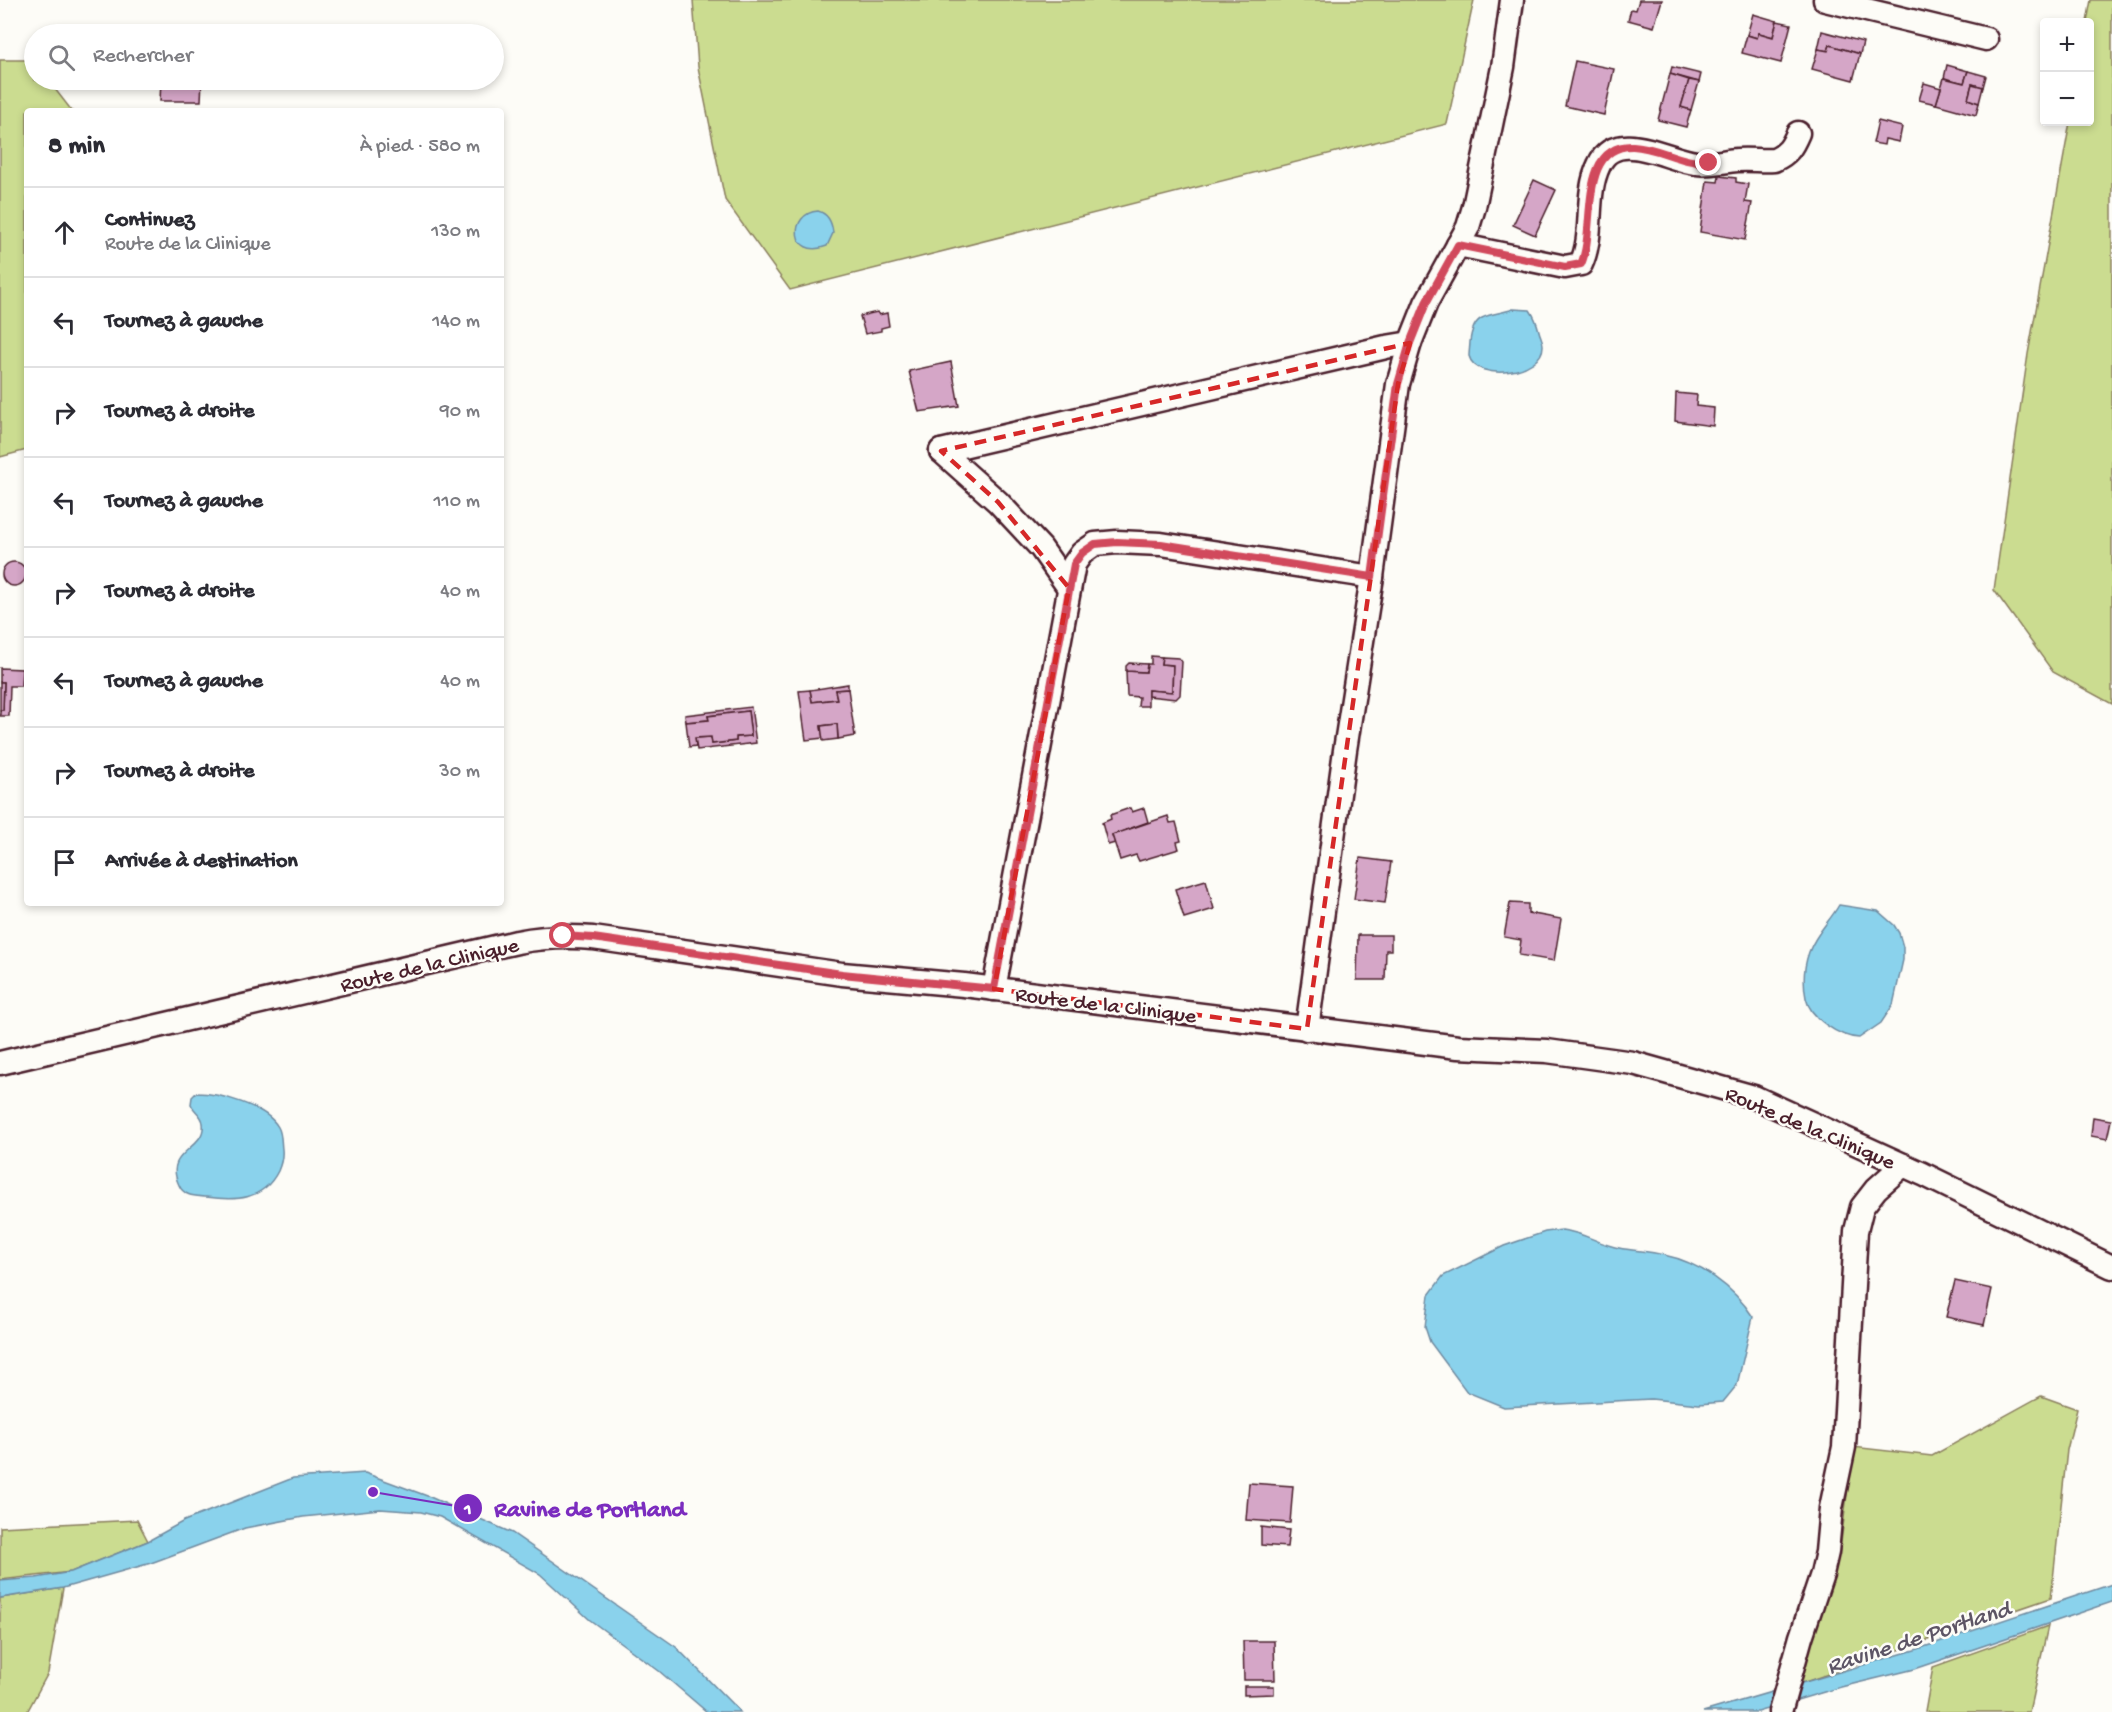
<!DOCTYPE html>
<html lang="fr">
<head>
<meta charset="utf-8">
<style>
	:root { --surface:#fff; --page:#f2f2f3; --text:#2b2b33; --muted:#7c7c81; --line:#e1e1e2 }
	body { margin:0; font-family:"Gochi Hand",sans-serif; background:var(--page); color:var(--text) }
	.controls { position:absolute; right:18px; top:18px; display:grid; overflow:hidden; border-radius:6px; box-shadow:0 3px 9px #0003 }
	.controls button { width:54px; height:54px; display:grid; place-items:center; padding:0; border:0; border-bottom:2px solid var(--line); background:var(--surface); color:var(--text); font:30px sans-serif }
	.stop { position:absolute; width:18px; height:18px; margin:-14px; border:4px solid #d1495b; border-radius:50%; background:#fff }
	.stop.end { background:#d1495b; border-color:#fff; box-shadow:0 2px 6px #0008 }
	.list { margin:0; padding:0; list-style:none }
	h2 { display:flex; justify-content:space-between; align-items:center; height:78px; margin:0; padding:0 24px; font-size:26px }
	h2 small { font-size:20px; font-weight:400; color:var(--muted) }
	.list li { display:grid; grid-template-columns:39px 1fr auto; gap:18px; align-items:center; box-sizing:border-box; height:90px; padding:0 24px; border-top:2px solid var(--line) }
	.list b { display:block; font-size:22px; white-space:nowrap }
	.list p { margin:0; font-size:20px; white-space:nowrap; color:var(--muted) }
	.list em { font-size:20px; font-style:normal; color:var(--muted) }
	.icon { flex:none; width:33px; height:33px; fill:none; stroke:currentColor; stroke-width:2; stroke-linecap:round; stroke-linejoin:round }
	.map { position:relative; flex:none; width:2112px; height:1712px; overflow:hidden }
	.search { position:absolute; background:var(--surface); box-shadow:0 3px 9px #0003; left:24px; top:24px; width:480px; height:66px; display:flex; align-items:center; gap:15px; box-sizing:border-box; padding:0 21px; border-radius:33px; color:var(--muted); font-size:22px }
	.panel { position:absolute; background:var(--surface); box-shadow:0 3px 9px #0003; left:24px; top:108px; width:480px; height:798px; border-radius:6px }
	.map>svg:first-child { display:block }
	.green { fill:#cbdc90; stroke:#8a7e5e; stroke-width:1.5 }
	.water { fill:#8ad2ec; stroke:#708a9f; stroke-width:1.5 }
	.building { fill:#d5a6c7; stroke:#4a1f2b; stroke-width:1.5 }
	.lines { fill:none; stroke-linecap:round; stroke-linejoin:round }
	.minor-casing { stroke:#4a1f2b; stroke-width:27 }
	.minor { stroke:#fdfcf7; stroke-width:22 }
	.route { stroke:#d1495b; stroke-width:8 }
	.marked { fill:none; stroke:#d62828; stroke-width:4.5; stroke-dasharray:12 8; stroke-linejoin:round }
	.labels { text-anchor:middle; stroke-width:5; stroke-linejoin:round; paint-order:stroke }
	.street-label { font-size:22px; fill:#4a1f2b; stroke:#fdfcf7 }
	.water-label { font-size:24px; font-style:italic; fill:#5d5565; stroke:#fdfcf7 }
	.leader { fill:none; stroke:#7b2cbf; stroke-width:2 }
	.callout-dot { fill:#7b2cbf; stroke:#fdfcf7; stroke-width:2 }
	.mark-label { font-size:18px; text-anchor:middle; font-weight:bold; fill:#fff }
	.callout-label { font-size:24px; text-anchor:middle; font-weight:bold; fill:#7b2cbf; stroke:#fdfcf7; stroke-width:5; stroke-linejoin:round; paint-order:stroke }
</style>
</head>
<body>
<div class="map">
<svg width="2112" height="1712" viewBox="0 0 2112 1712">
	<rect width="100%" height="100%" fill="#fdfcf7"/>
	<filter id="ink" filterUnits="userSpaceOnUse"><feTurbulence type="fractalNoise" baseFrequency=".0167" numOctaves="2"/><feDisplacementMap in="SourceGraphic" scale="12" xChannelSelector="R" yChannelSelector="G"/><feConvolveMatrix kernelMatrix="1 2 1 2 8 2 1 2 1" color-interpolation-filters="sRGB"/></filter>
	<g filter="url(#ink)">
		<g class="green">
			<path d="M693,0H1474L1447,124L790,290L725,200L698,67Z"/>
			<path d="M2091,0H2112V704L2053,672L1994,590L2028,354L2070,122H2090V22H2087Z"/>
			<path d="M0,60H33L34,80H48L72,111H27V450L0,457Z"/>
			<path d="M2041,1396L2077,1409L2067,1450L2051,1598L1799,1684L1840,1550L1853,1447L1932,1456Z"/>
			<path d="M137,1520L148,1541L71,1572L0,1580V1527Z"/>
			<path d="M63,1588L48,1673L27,1712H0V1598Z"/>
			<path d="M2048,1626L2029,1712H1925L1933,1667Z"/>
		</g>
		<g class="water">
			<path d="M818,211C829,214 832,223 833,233L827,246C790,260 788,213 818,211Z"/>
			<path d="M1513,309L1530,310C1535,317 1537,323 1539,331C1540,336 1543,340 1543,345C1544,374 1476,383 1469,356C1469,352 1470,345 1470,342C1471,333 1474,322 1482,318C1492,313 1503,313 1513,309Z"/>
			<path d="M1839,905L1878,911L1894,925L1899,933L1903,947V960L1893,1005L1881,1023L1859,1038C1839,1037 1810,1018 1806,998C1803,983 1804,966 1809,952C1816,933 1830,921 1839,905Z"/>
			<path d="M196,1093C219,1093 266,1106 278,1127C282,1134 281,1142 282,1149C283,1158 281,1164 278,1171C263,1201 235,1201 206,1197C196,1196 184,1197 179,1185C162,1150 207,1150 203,1123C202,1114 194,1112 191,1104L192,1097Z"/>
			<path d="M1562,1230C1586,1233 1598,1244 1619,1248C1634,1251 1649,1251 1664,1255C1699,1262 1734,1287 1753,1317L1737,1385L1723,1402L1699,1404L1651,1399L1504,1407L1467,1392L1430,1342L1425,1327L1429,1295L1443,1276L1504,1246L1545,1232Z"/>
			<path d="M365,1473L430,1497L512,1533L676,1647L740,1712H707L659,1671L590,1620L540,1574L440,1517L421,1512L380,1509L303,1517L245,1528L151,1563L63,1588L0,1598V1581L36,1578L71,1572L148,1541L184,1521L293,1478Z"/>
			<path d="M2112,1584V1602L1915,1669L1841,1687L1757,1712H1703L1918,1649Z"/>
		</g>
		<g class="building">
			<path d="M1639,0H1662L1654,27L1628,20L1631,9L1636,10Z"/>
			<path d="M1753,14L1777,21L1773,37L1759,33L1757,38L1747,35Z"/>
			<path d="M1777,21L1791,24L1781,63L1742,53L1747,35L1757,38L1759,33L1773,37Z"/>
			<path d="M1822,31L1863,42L1860,54L1830,45L1828,51L1818,49Z"/>
			<path d="M1830,45L1860,54L1853,80L1812,69L1818,49L1828,51Z"/>
			<path d="M1575,61L1614,69L1604,115L1565,106Z"/>
			<path d="M1947,65L1968,71L1964,83L1944,78Z"/>
			<path d="M1672,67L1701,74L1699,82L1670,74Z"/>
			<path d="M1968,71L1986,76L1983,87L1972,84L1968,99L1979,103L1976,115L1936,104L1944,78L1964,83Z"/>
			<path d="M1670,74L1689,80L1681,107L1691,110L1686,127L1658,120Z"/>
			<path d="M161,80H202L201,101H160Z"/>
			<path d="M1689,80L1699,82L1691,110L1681,107Z"/>
			<path d="M1924,83L1941,88L1936,104L1919,100Z"/>
			<path d="M1972,84L1983,87L1979,103L1968,99Z"/>
			<path d="M1878,121L1902,127L1899,142L1885,139L1884,145L1873,143Z"/>
			<path d="M1719,176L1736,178V182L1748,184L1745,202L1752,203L1745,240L1700,232L1707,181L1718,182Z"/>
			<path d="M1534,180L1556,190L1535,235L1513,225Z"/>
			<path d="M877,312L879,315L887,313L889,326L881,328V331L865,334L860,316Z"/>
			<path d="M951,362L959,406L919,412L909,371Z"/>
			<path d="M1676,393L1697,395L1696,406L1714,408L1713,426L1675,421Z"/>
			<circle cx="14" cy="574" r="12"/>
			<path d="M1151,656L1162,657L1161,664L1173,665L1172,692L1148,690V706H1138L1139,697L1127,696L1126,671L1146,672L1147,664H1151Z"/>
			<path d="M1162,657L1179,658L1182,662L1180,695L1176,699L1148,696V690L1172,692L1173,665L1161,664Z"/>
			<path d="M1129,663L1147,664L1146,672L1126,671V666Z"/>
			<path d="M0,668L22,669L21,686H10L9,716H0V710H3L4,682H0Z"/>
			<path d="M0,682H4L3,710H0Z"/>
			<path d="M848,684V689L835,690L837,699L812,702L810,690Z"/>
			<path d="M848,689L855,736L838,739L837,724L821,726L823,738L806,740L799,691L810,690L812,702L837,699L835,690Z"/>
			<path d="M751,707L756,743L697,750L695,738L711,737L712,744L736,741V737L751,736L748,711L708,716L709,720L686,722L685,715Z"/>
			<path d="M748,711L751,736L736,737V741L712,744L711,737L695,738L696,746L689,747L686,722L709,720L708,716Z"/>
			<path d="M837,724L838,739L823,741L821,726Z"/>
			<path d="M1130,808L1132,812L1144,808L1148,822L1112,835L1115,843L1108,845L1102,823L1111,819L1110,815Z"/>
			<path d="M1168,816L1170,823L1176,822L1181,841L1177,842L1179,849L1139,861L1136,855L1120,860L1112,835Z"/>
			<path d="M1360,858L1391,862L1385,903L1354,899Z"/>
			<path d="M1206,880L1214,909L1184,918L1175,889Z"/>
			<path d="M1510,903L1528,904V913L1561,919L1554,961L1519,955L1521,940L1504,937Z"/>
			<path d="M1358,935H1391V950H1386L1385,980H1357Z"/>
			<path d="M2093,1117L2111,1120L2107,1139L2091,1136Z"/>
			<path d="M1955,1281L1992,1289L1984,1325L1946,1317Z"/>
			<path d="M1249,1483L1293,1486L1290,1523L1246,1520Z"/>
			<path d="M1261,1527L1289,1530L1287,1547L1261,1545Z"/>
			<path d="M1243,1641H1274L1275,1680H1244Z"/>
			<path d="M1244,1686H1274V1694L1244,1695Z"/>
		</g>
		<g class="lines">
			<defs>
				<g id="minor">
					<path d="M1825,0L1986,39"/>
					<path d="M1458,245L1565,267L1581,264C1595,234 1584,196 1599,165C1616,127 1668,160 1696,163C1709,165 1724,161 1737,160C1750,159 1762,161 1774,160C1788,154 1792,147 1798,133"/>
					<path d="M941,451L1386,347L1410,343"/>
					<path d="M941,451L998,502L1041,548L1069,588"/>
					<path d="M994,989L1074,564L1082,553L1095,544L1117,542L1161,544L1372,577"/>
					<path d="M1307,1029L1345,750L1372,577L1398,384L1410,343L1426,303L1468,227L1474,207L1503,67L1512,0"/>
					<path d="M0,1063L517,942C543,937 566,936 593,938L842,974L964,985L1458,1047L1547,1051L1633,1063L1754,1097L1923,1174L2112,1267"/>
					<path d="M1780,1712L1801,1637L1822,1574L1827,1552L1831,1508L1844,1447L1856,1231L1862,1207L1876,1189L1903,1165"/>
				</g>
			</defs>
			<use href="#minor" class="minor-casing"/>
			<use href="#minor" class="minor"/>
		</g>
	</g>
	<g class="lines" filter="url(#ink)">
		<path class="route" d="M563,936L593,938L842,974L994,989L1074,564L1082,553L1095,544L1117,542L1161,544L1372,577L1398,384L1410,343L1426,303L1458,245L1565,267L1581,264C1597,230 1576,145 1633,146C1658,147 1680,163 1709,163"/>
	</g>
	<path class="marked" d="M1410,343L1398,384L1307,1029L994,989L1069,588L998,502L941,451Z"/>
	<g class="labels">
		<g class="street-label">
			<text transform="translate(429 963) rotate(-13)" y="8">Route de la Clinique</text>
			<text transform="translate(1106 1003) rotate(7)" y="8">Route de la Clinique</text>
			<text transform="translate(1811 1126) rotate(23)" y="8">Route de la Clinique</text>
		</g>
		<g class="water-label">
			<text transform="translate(1918 1636) rotate(-18)" y="8">Ravine de Portland</text>
		</g>
	</g>
	<path class="leader" d="M373 1492L468 1508"/>
	<g class="callout-dot">
		<circle cx="373" cy="1492" r="6"/>
		<circle cx="468" cy="1508" r="15"/>
	</g>
	<g class="mark-label">
		<text x="468" y="1514">1</text>
	</g>
	<g class="callout-label">
		<text x="590" y="1516">Ravine de Portland</text>
	</g>
</svg>
<div class="controls">
<button>+</button>
<button>−</button>
</div>
<div class="stop" style="left:563px;top:936px"></div>
<div class="stop end" style="left:1709px;top:163px"></div>
<div class="search"><svg class="icon" aria-label="search" viewBox="0 0 24 24"><circle cx="10" cy="10" r="6"/><path d="M15 15l6 6"/></svg>Rechercher</div>
<section class="panel">
<h2>8 min<small>À pied · 580 m</small></h2>
<ul class="list">
<li><svg class="icon" aria-label="ahead" viewBox="0 0 24 24"><path d="M12 20V5M6 11l6-6 6 6"/></svg><div><b>Continuez</b><p>Route de la Clinique</p></div><em>130 m</em></li>
<li><svg class="icon" aria-label="left" viewBox="0 0 24 24"><path d="M17 20v-9H6M10 6l-5 5 5 5"/></svg><div><b>Tournez à gauche</b></div><em>140 m</em></li>
<li><svg class="icon" aria-label="right" viewBox="0 0 24 24"><path d="M7 20v-9h11M14 6l5 5-5 5"/></svg><div><b>Tournez à droite</b></div><em>90 m</em></li>
<li><svg class="icon" aria-label="left" viewBox="0 0 24 24"><path d="M17 20v-9H6M10 6l-5 5 5 5"/></svg><div><b>Tournez à gauche</b></div><em>110 m</em></li>
<li><svg class="icon" aria-label="right" viewBox="0 0 24 24"><path d="M7 20v-9h11M14 6l5 5-5 5"/></svg><div><b>Tournez à droite</b></div><em>40 m</em></li>
<li><svg class="icon" aria-label="left" viewBox="0 0 24 24"><path d="M17 20v-9H6M10 6l-5 5 5 5"/></svg><div><b>Tournez à gauche</b></div><em>40 m</em></li>
<li><svg class="icon" aria-label="right" viewBox="0 0 24 24"><path d="M7 20v-9h11M14 6l5 5-5 5"/></svg><div><b>Tournez à droite</b></div><em>30 m</em></li>
<li><svg class="icon" aria-label="arrive" viewBox="0 0 24 24"><path d="M6 21V4h12l-3 4 3 4H6"/></svg><div><b>Arrivée à destination</b></div></li>
</ul>
</section>
</div>
</body>
</html>
